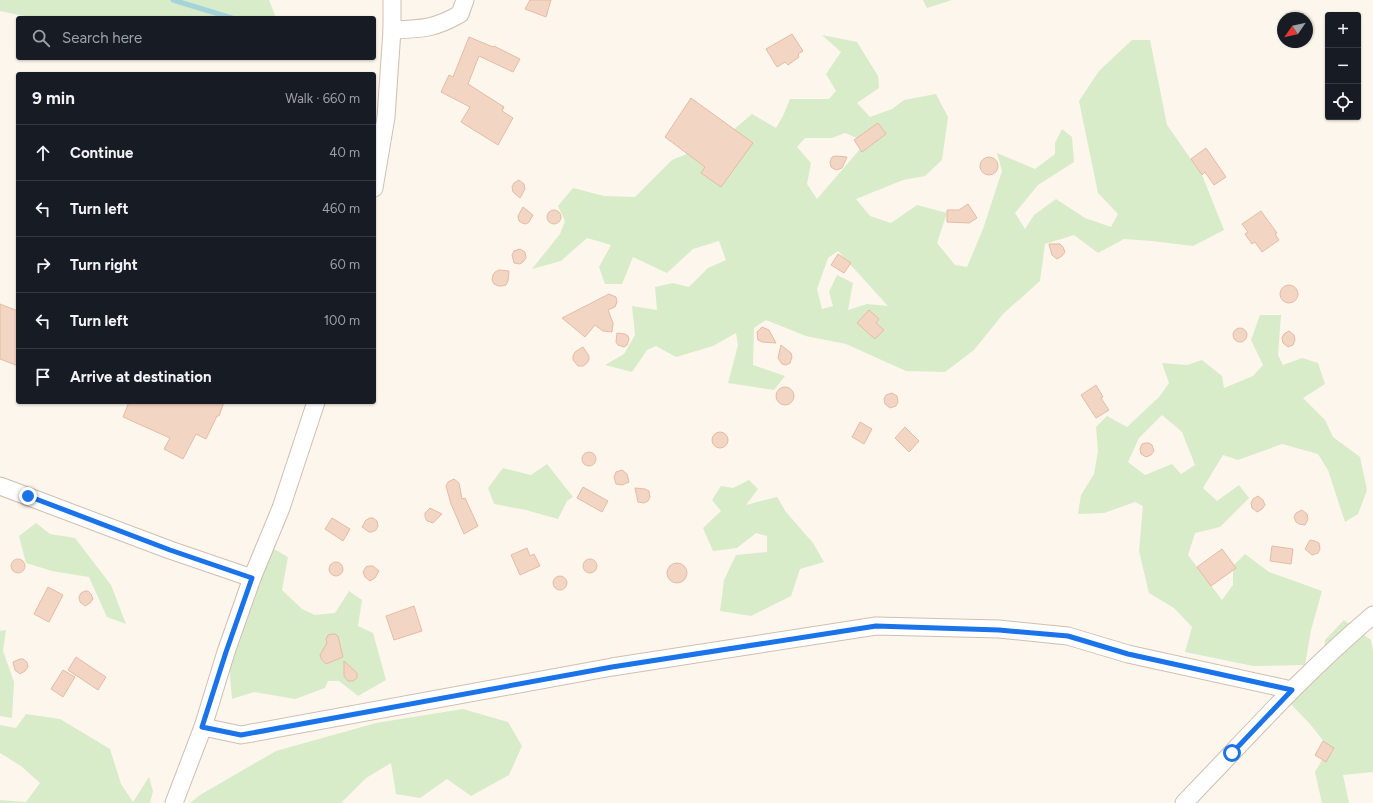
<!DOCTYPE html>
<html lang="en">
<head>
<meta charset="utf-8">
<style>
	:root { --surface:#171b24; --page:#20242c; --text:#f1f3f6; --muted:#9ea1a6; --line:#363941 }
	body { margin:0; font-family:Figtree,sans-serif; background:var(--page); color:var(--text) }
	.controls { position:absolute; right:12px; top:12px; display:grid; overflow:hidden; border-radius:4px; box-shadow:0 1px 3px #0004 }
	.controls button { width:36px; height:36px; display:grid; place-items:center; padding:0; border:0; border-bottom:1px solid var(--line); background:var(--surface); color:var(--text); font:20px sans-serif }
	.compass { position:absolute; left:1277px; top:12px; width:36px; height:36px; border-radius:50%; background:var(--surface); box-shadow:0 1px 3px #0004; rotate:236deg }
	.stop { position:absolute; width:12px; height:12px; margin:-9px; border:3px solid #1a73e8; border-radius:50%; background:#fff }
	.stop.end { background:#1a73e8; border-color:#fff; box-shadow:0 1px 4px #0008 }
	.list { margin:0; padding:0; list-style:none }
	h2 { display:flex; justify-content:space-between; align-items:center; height:52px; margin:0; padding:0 16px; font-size:17px }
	h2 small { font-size:13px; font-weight:400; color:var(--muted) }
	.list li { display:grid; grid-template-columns:26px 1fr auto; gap:12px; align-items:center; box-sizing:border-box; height:56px; padding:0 16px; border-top:1px solid var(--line) }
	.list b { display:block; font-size:15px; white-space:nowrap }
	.list em { font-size:13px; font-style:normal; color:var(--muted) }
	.icon { flex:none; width:22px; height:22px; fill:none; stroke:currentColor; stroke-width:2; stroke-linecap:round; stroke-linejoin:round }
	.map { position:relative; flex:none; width:1373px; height:803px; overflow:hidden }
	.search { position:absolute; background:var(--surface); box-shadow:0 1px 3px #0004; left:16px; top:16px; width:360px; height:44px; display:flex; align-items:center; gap:10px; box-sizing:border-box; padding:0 14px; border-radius:4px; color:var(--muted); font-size:15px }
	.panel { position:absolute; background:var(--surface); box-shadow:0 1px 3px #0004; left:16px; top:72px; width:360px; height:332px; border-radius:4px }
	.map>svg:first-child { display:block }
	.green { fill:#d8ecc9; fill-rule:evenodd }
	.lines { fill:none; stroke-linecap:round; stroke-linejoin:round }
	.stream { stroke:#a5d3da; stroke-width:5 }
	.building { fill:#f3d5c3; stroke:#e6bba3 }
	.minor-casing { stroke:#d1beb0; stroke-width:19 }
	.minor { stroke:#fff; stroke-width:17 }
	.route { stroke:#1a73e8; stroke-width:5 }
</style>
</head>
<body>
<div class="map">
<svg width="1373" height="803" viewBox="0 0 1373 803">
	<rect width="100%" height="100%" fill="#fdf6ec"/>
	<g class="green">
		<path d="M0,0H269L276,18H34L0,11Z"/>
		<path d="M923,0H952L927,8Z"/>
		<path d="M822,35L857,42L878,76L879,88L857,103L870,117L892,109L904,100L936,94L948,117L942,160L925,176L903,180L856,199L870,216L891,223L917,205L947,213L937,243L955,265L967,267L983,229L1002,171L997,153L1035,169L1055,154V143L1062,129L1072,137L1074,162L1038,185L1015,213L1025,229L1034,215L1056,199L1085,218L1111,227L1118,214L1098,193L1079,101L1099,71L1132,40H1150L1167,125L1202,175L1224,230L1193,246L1152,241L1124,239L1098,253L1074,235L1045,244L1040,281L1003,314L974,350L945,372L906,371L846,344L806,336L766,320L754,328L753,365L785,376L774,390L728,383L738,345L736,333L713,346L676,357L656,346L647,350L632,372L605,365L624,354L635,335L632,306L657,310L655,287L673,283L689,287L708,268L726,260L719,241L693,249L667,273L633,257L622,284H605L599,267L611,245L587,238L561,261L532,269L560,234L565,221L558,206L573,188L604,196L635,197L672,160L713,143L726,136L752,114L776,128L783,116L790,99H829L836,91L826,74L841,52ZM845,133L866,142L817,199L807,184L811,163L797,147L805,138H832ZM838,251L888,306L867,304L848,310L853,283L837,275L829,292L833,306L822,309L817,289L828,258Z"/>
		<path d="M1260,315H1281L1278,355L1283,365L1302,358L1318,363L1325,384L1303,398L1325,420L1333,437L1360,457L1367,490L1358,514L1345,522L1328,470L1318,454L1282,444L1238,460L1223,455L1203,488L1217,501L1239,485L1249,498L1220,527L1195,533L1188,555L1222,600L1233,585V566L1245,554L1269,572L1322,591L1311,630L1305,665L1253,666L1185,652L1192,627L1174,608L1149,593L1139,551L1143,506L1135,502L1104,513L1078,514L1081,495L1094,474L1098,451L1096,427L1107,416L1127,427L1159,397L1169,383L1162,363L1187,365L1202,360L1222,376L1224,388L1253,376L1263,365L1251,340ZM1162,415L1182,432L1195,465L1181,474L1172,464L1145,475L1128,462L1139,438Z"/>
		<path d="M547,464L573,497L567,501L558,519L526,510L494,504L488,488L503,468L531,475Z"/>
		<path d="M749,480L758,489L746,505L777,497L786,512L813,543L824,562L800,569L791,596L751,616L720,611L724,580L736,555L767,552V536L756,533L737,548L713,551L703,528L721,511L712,500L721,486L733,488Z"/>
		<path d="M36,523L50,534L75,538L111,585L126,624L107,617L89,577L52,571L26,563L19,536Z"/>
		<path d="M267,545L288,557L282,590L302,609L315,615L335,613L349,591L362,600L358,626L373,633L386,680L358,696L339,681H328L325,688L295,699L254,692L232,699L229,663Z"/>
		<path d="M1344,620L1371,640L1373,651V772L1343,775L1349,803H1322L1315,772L1329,748L1310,724L1286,699L1322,668L1325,640Z"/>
		<path d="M6,630L3,651L14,682L12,718L0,716V631Z"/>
		<path d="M463,709L508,722L522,746L509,775L471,796L447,779L420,798L396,794L391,763L366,778L341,803H190L200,795L276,751L376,723Z"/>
		<path d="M26,714L60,719L110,749L121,784L133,802L149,777L153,791L150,803H0V800L26,802L40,783L21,766L0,753V725L16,728Z"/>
	</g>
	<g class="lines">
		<path class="stream" d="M173,0L232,18"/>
	</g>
	<g class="building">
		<path d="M530,0H551L546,17L525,9Z"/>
		<path d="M792,34L803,51L798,54L799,57L788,65L785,62L777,67L766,49Z"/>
		<path d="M469,37L493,47L494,46L520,59L513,72L479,56L468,84L504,107L502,111L513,118L498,145L461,122L470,107L441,92L449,75L453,77Z"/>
		<path d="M691,98L753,143L721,187L701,173L705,167L665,137Z"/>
		<path d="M878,123L886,134L862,152L854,140Z"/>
		<path d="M1206,148L1226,177L1214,185L1205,172L1202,175L1191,159Z"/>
		<path d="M836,156L847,157L842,168L836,170L831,167L830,162L832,157Z"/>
		<circle cx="989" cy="166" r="9"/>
		<path d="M519,180L524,184L525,189L520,198L513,192L512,187L514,183Z"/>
		<path d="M968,204L977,218L969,223L947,222V210H959Z"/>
		<path d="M523,207L533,215L529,222L526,224L522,223L519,221L518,216Z"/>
		<circle cx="554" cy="217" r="7"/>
		<path d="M1261,211L1277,233L1275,234L1279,240L1262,252L1255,242L1252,244L1245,234L1248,232L1242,224Z"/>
		<path d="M1049,244H1060L1063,247L1065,252L1062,256L1057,259L1052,255Z"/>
		<path d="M520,249L525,252L526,258L523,262L520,264L514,263L512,255L514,251Z"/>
		<path d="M838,254L851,263L844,273L831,265Z"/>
		<path d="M499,270L509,271L508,281L506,285L502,286H498L494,284L492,280L493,275L495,272Z"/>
		<circle cx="1289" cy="294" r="9"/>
		<path d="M609,294L616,297L617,302L615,307L608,310L613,323L612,332L603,331L595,325L585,337L562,318Z"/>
		<path d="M0,304L18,311V366L0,359Z"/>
		<path d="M869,310L879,319L876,323L884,330L875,339L857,323Z"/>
		<path d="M762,327L769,330L776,343L762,342L758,340L757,332Z"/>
		<circle cx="1240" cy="335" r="7"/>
		<path d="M1289,331L1294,335L1295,340L1293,345L1288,347L1283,343L1282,338L1284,334Z"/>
		<path d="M617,333L625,334L628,336L629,339L627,345L624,347L618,345L616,342Z"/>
		<path d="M781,345L791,353L792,357L790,363L786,365L782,364L778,358Z"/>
		<path d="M583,347L589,356V360L586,364L583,366H578L573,360V356L575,352Z"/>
		<path d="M1096,385L1103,397L1101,398L1109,410L1096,418L1081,395Z"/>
		<circle cx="785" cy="396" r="9"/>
		<path d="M892,393L897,396L898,402L896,406L890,408L885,404L884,399L886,395Z"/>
		<path d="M129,402H224L219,416H217L206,439L196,434L183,459L164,449L170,438L123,417Z"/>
		<path d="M860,422L872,429L864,444L852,437Z"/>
		<path d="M905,427L919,441L909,452L895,438Z"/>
		<circle cx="720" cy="440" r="8"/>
		<path d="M1146,443H1149L1152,445L1154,451L1151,455L1146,457L1141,454L1140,449L1142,444Z"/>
		<circle cx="589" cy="459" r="7"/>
		<path d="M622,470L627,474L629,482L622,485L616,484L614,477L616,472Z"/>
		<path d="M454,479L459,483L462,499L465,498L478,526L464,534L451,504L446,486L448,482Z"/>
		<path d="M583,487L608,501L602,512L577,498Z"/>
		<path d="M635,488L645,489L649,491L650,497L648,501L644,503L638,502Z"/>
		<path d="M1258,496L1263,500L1265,505L1262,509L1257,512L1252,508L1251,503L1253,499Z"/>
		<path d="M430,508L442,514L433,523L427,521L425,517V513Z"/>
		<path d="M1302,510L1307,514L1308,519L1305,525L1299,524L1296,522L1294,517L1296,513Z"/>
		<path d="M332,518L350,529L343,541L325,529Z"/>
		<path d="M370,518H373L377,521L378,526L376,530L372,532H369L362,527L366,520Z"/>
		<path d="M1310,540L1315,541L1319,543L1320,549L1318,553L1312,555L1305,549Z"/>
		<path d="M1272,546L1293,549L1291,564L1270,561Z"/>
		<path d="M527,548L530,556L534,554L540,566L520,575L511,555Z"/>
		<path d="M1222,549L1236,568L1211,586L1197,567Z"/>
		<circle cx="590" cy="566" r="7"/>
		<circle cx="18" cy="566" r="7"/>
		<circle cx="336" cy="569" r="7"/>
		<circle cx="677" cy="573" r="10"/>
		<path d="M369,566H373L379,571L375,578L370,581L365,577L363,572L366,567Z"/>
		<circle cx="560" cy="583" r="7"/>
		<path d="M48,587L63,595L49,622L34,614Z"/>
		<path d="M85,591H88L91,594L93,599L90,603L85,606L80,602L79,597L81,593Z"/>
		<path d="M414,606L422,631L394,640L386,616Z"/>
		<path d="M332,634H335L338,636L343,657L326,664L322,660L320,655L327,643L326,639L328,635Z"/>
		<path d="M76,657L106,677L98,690L68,670Z"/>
		<path d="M20,659H23L27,662L28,667L25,671L20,674L15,670L13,662Z"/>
		<path d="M344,661L357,673V678L353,681H348L344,676Z"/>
		<path d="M63,670L75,677L63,697L51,689Z"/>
		<path d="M1323,741L1334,748L1326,762L1315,755Z"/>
	</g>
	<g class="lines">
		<defs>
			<g id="minor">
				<path d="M392,30C421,29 434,29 460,14L465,0"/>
				<path d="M374,188L386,117L392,30V0"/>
				<path d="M0,486L170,550L252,578"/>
				<path d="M203,727L241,735L612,667L876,626L999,629L1068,636L1128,654L1292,690"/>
				<path d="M174,803L203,727L226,652L252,578L281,508L316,402"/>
				<path d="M1184,803C1246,739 1305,672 1373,615"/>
			</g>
		</defs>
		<use href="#minor" class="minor-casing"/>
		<use href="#minor" class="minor"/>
	</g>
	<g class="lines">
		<path class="route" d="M28,496L170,550L252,578L226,652L202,727L241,735L612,667L876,626L999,630L1068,636L1128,654L1292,690L1232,753"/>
	</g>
</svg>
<div class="controls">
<button>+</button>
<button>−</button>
<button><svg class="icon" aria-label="locate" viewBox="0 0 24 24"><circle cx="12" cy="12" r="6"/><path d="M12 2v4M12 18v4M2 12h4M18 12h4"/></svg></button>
</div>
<svg class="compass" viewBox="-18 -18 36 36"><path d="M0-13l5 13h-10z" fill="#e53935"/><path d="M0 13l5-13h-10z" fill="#9ea1a6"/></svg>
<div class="stop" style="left:1232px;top:753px"></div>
<div class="stop end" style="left:28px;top:496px"></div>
<div class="search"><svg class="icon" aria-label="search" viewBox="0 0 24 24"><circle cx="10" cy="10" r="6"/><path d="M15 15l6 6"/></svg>Search here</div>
<section class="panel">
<h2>9 min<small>Walk · 660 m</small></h2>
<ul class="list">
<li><svg class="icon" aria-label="ahead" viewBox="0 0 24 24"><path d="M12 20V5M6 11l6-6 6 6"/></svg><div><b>Continue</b></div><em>40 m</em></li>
<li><svg class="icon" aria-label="left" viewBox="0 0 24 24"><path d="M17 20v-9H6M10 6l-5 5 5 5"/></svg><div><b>Turn left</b></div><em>460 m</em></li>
<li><svg class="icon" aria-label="right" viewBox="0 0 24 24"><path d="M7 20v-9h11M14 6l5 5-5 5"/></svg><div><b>Turn right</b></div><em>60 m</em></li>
<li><svg class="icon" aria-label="left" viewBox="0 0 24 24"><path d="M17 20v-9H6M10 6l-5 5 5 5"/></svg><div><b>Turn left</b></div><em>100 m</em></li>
<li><svg class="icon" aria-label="arrive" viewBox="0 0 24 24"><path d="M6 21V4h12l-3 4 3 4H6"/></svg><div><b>Arrive at destination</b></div></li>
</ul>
</section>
</div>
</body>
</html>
